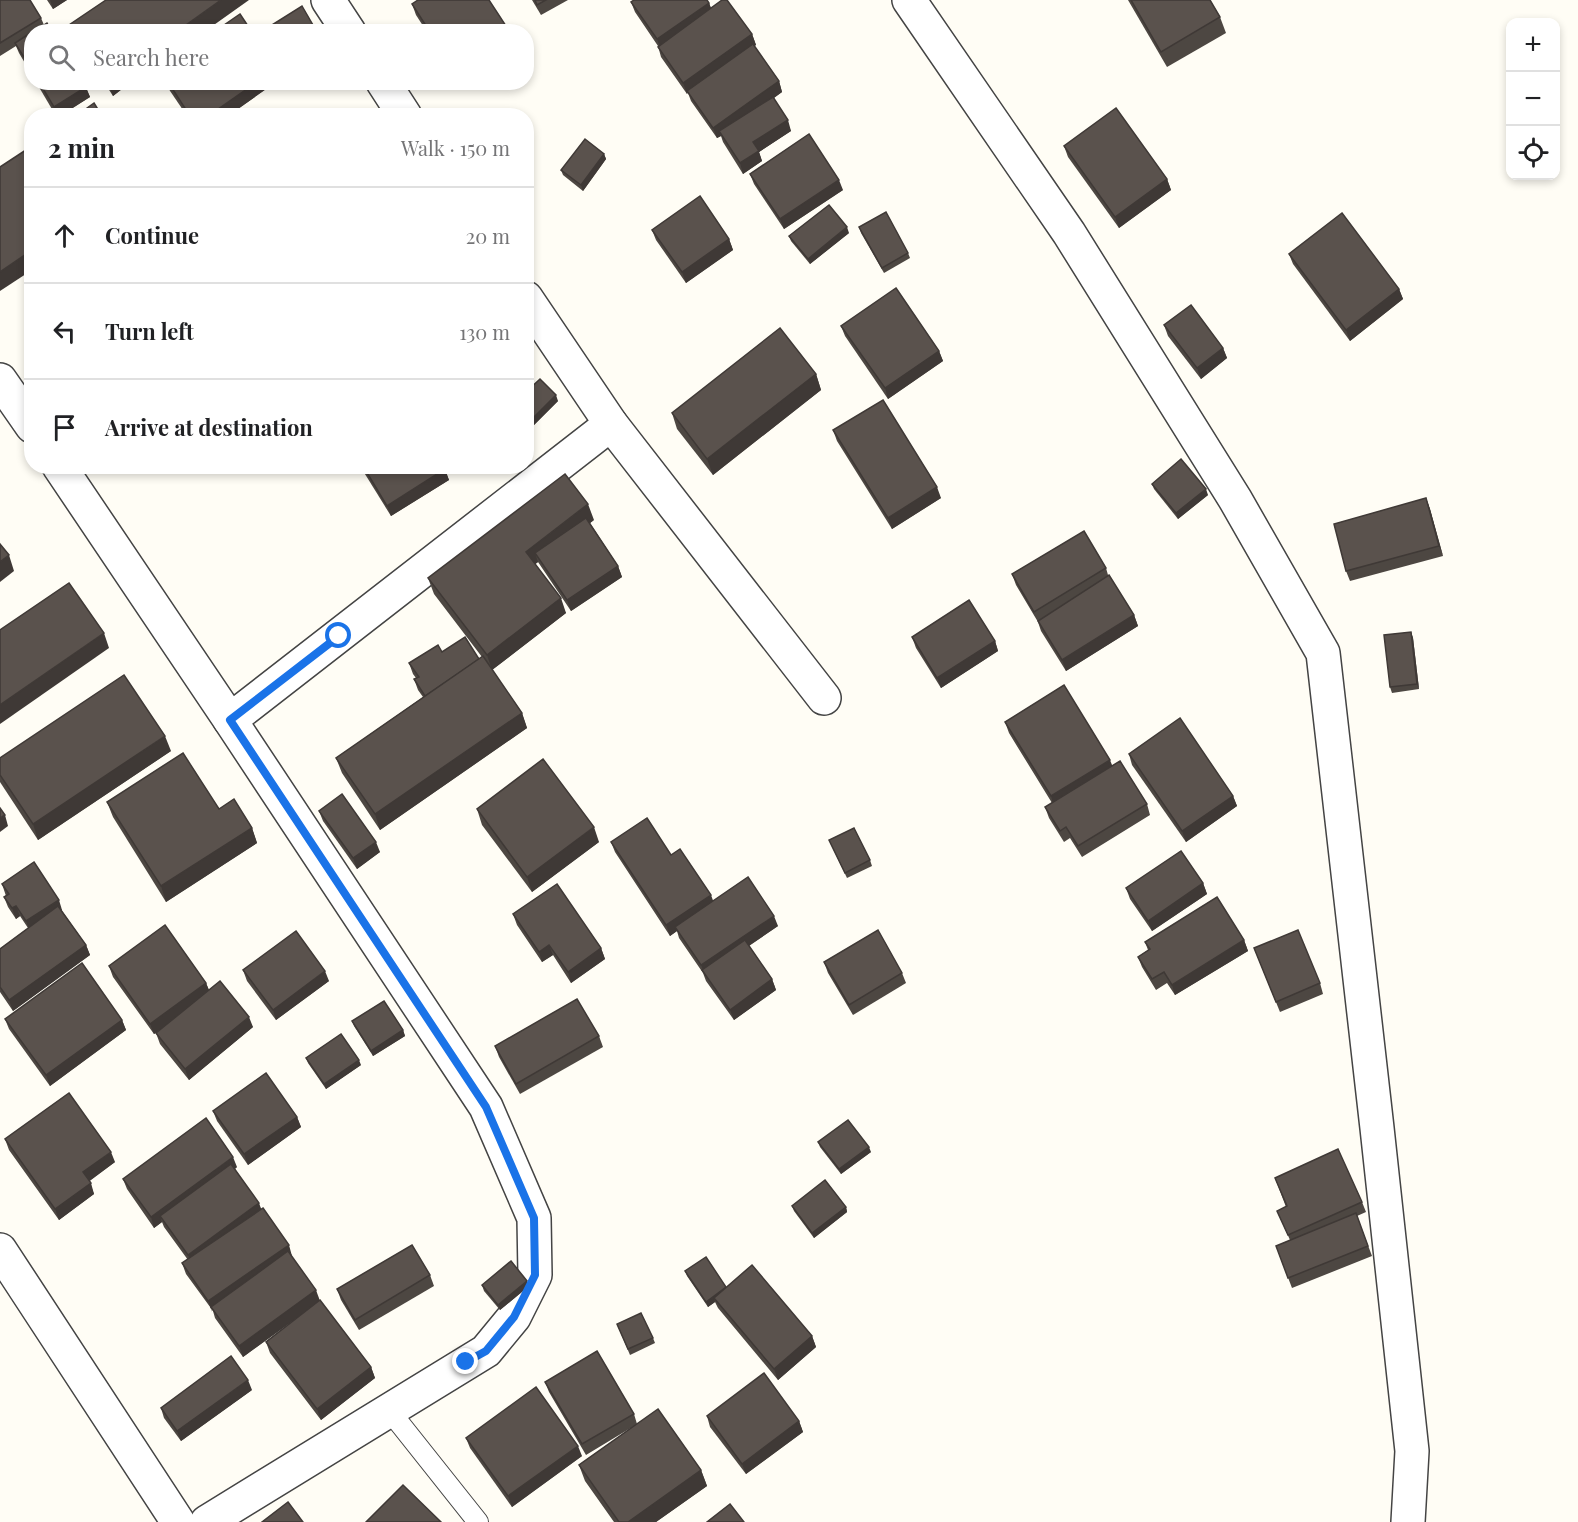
<!DOCTYPE html>
<html lang="en">
<head>
<meta charset="utf-8">
<style>
	:root { --surface:#fff; --page:#f2f2f2; --text:#202124; --muted:#757577; --line:#e0e0e0 }
	body { margin:0; font-family:"Playfair Display",serif; background:var(--page); color:var(--text) }
	.controls { position:absolute; right:18px; top:18px; display:grid; overflow:hidden; border-radius:12px; box-shadow:0 3px 9px #0003 }
	.controls button { width:54px; height:54px; display:grid; place-items:center; padding:0; border:0; border-bottom:2px solid var(--line); background:var(--surface); color:var(--text); font:30px sans-serif }
	.stop { position:absolute; width:18px; height:18px; margin:-14px; border:4px solid #1a73e8; border-radius:50%; background:#fff }
	.stop.end { background:#1a73e8; border-color:#fff; box-shadow:0 2px 6px #0008 }
	.list { margin:0; padding:0; list-style:none }
	h2 { display:flex; justify-content:space-between; align-items:center; height:78px; margin:0; padding:0 24px; font-size:26px }
	h2 small { font-size:20px; font-weight:400; color:var(--muted) }
	.list li { display:grid; grid-template-columns:39px 1fr auto; gap:18px; align-items:center; box-sizing:border-box; height:96px; padding:0 24px; border-top:2px solid var(--line) }
	.list b { display:block; font-size:22px; white-space:nowrap }
	.list em { font-size:20px; font-style:normal; color:var(--muted) }
	.icon { flex:none; width:33px; height:33px; fill:none; stroke:currentColor; stroke-width:2; stroke-linecap:round; stroke-linejoin:round }
	.map { position:relative; flex:none; width:1578px; height:1522px; overflow:hidden }
	.search { position:absolute; background:var(--surface); box-shadow:0 3px 9px #0003; left:24px; top:24px; width:510px; height:66px; display:flex; align-items:center; gap:15px; box-sizing:border-box; padding:0 21px; border-radius:24px; color:var(--muted); font-size:22px }
	.panel { position:absolute; background:var(--surface); box-shadow:0 3px 9px #0003; left:24px; top:108px; width:510px; height:366px; border-radius:24px }
	.map>svg:first-child { display:block }
	.lines { fill:none; stroke-linecap:round; stroke-linejoin:round }
	.lane-casing { stroke:#444; stroke-width:22 }
	.street-casing { stroke:#444; stroke-width:36 }
	.lane { stroke:#fff; stroke-width:20 }
	.street { stroke:#fff; stroke-width:33 }
	.wall { fill:#4d4742 }
	.shaded-wall { fill:#3f3936 }
	.building { fill:#5a524d; stroke:#3f3936; stroke-width:1.5 }
	.route { stroke:#1a73e8; stroke-width:8 }
</style>
</head>
<body>
<div class="map">
<svg width="1578" height="1522" viewBox="0 0 1578 1522">
	<rect width="100%" height="100%" fill="#fffdf5"/>
	<g class="lines">
		<defs>
			<path id="lane" d="M389,1410L478,1522"/>
			<g id="street">
				<path d="M328,0L349,32"/>
				<path d="M909,0L1069,233L1235,499L1323,653L1377,1128L1412,1451L1408,1522"/>
				<path d="M383,82L405,116"/>
				<path d="M526,298L611,424L824,698"/>
				<path d="M0,380L32,426"/>
				<path d="M59,466L230,720L486,1107L534,1218L535,1275L514,1317L486,1351L207,1522"/>
				<path d="M230,720L611,424"/>
				<path d="M0,1250L178,1522"/>
			</g>
		</defs>
		<use href="#lane" class="lane-casing"/>
		<use href="#street" class="street-casing"/>
		<use href="#lane" class="lane"/>
		<use href="#street" class="street"/>
	</g>
	<g class="wall">
		<path d="M0,0L41,18L44,25L52,32H32V75L19,53L16,46L0,56Z"/>
		<path d="M47,0H67L53,9Z"/>
		<path d="M532,0H568L541,15Z"/>
		<path d="M1128,0H1210L1220,17L1226,33L1167,67Z"/>
		<path d="M631,2L709,3L711,8L752,34L756,45L754,46L779,81L782,92L774,98L791,131L759,152L762,161L743,174L723,142L721,136L717,138L691,101L688,93L687,94L661,57L658,46L635,12Z"/>
		<path d="M412,4L510,32H427L416,15Z"/>
		<path d="M36,82H83L90,97L60,116H56Z"/>
		<path d="M104,82H131L113,96Z"/>
		<path d="M164,82H276L228,116H187Z"/>
		<path d="M1064,146L1167,179L1171,190L1119,228L1068,157Z"/>
		<path d="M604,154L606,159L583,191L563,175L561,170Z"/>
		<path d="M750,174L843,190L784,229L754,184Z"/>
		<path d="M859,227L908,253L910,258L884,273L861,233Z"/>
		<path d="M652,230L729,239L733,250L686,283L656,240Z"/>
		<path d="M849,233L810,264L791,241L789,236Z"/>
		<path d="M1289,254L1399,289L1403,299L1350,341L1293,264Z"/>
		<path d="M1164,325L1223,348L1227,358L1201,379L1168,336Z"/>
		<path d="M841,326L939,351L943,361L888,399L845,336Z"/>
		<path d="M816,374L821,390L713,475L677,429L672,413Z"/>
		<path d="M526,380L530,389L558,401L532,427L526,421Z"/>
		<path d="M833,430L941,498L892,529L837,441Z"/>
		<path d="M360,466H443L449,480L391,516Z"/>
		<path d="M1152,484L1208,495L1178,519L1154,489Z"/>
		<path d="M1426,498L1430,509L1443,556L1350,581L1346,571Z"/>
		<path d="M594,520L590,523L618,566L622,577L571,611L538,562L535,564L566,613L492,670L522,713L527,728L380,830L342,773L336,758L423,697L418,690L414,679L416,678L413,674L409,663L442,652L479,659L482,657L434,594L428,578Z"/>
		<path d="M1106,568L1108,575L1134,615L1138,626L1066,671L1041,631L1038,622L1016,585L1012,574Z"/>
		<path d="M1411,632L1413,638L1419,689L1392,693L1390,687Z"/>
		<path d="M912,637L995,641L998,651L941,688L916,648Z"/>
		<path d="M1005,722L1112,766L1147,804L1150,815L1082,857L1070,838L1064,842L1049,818L1045,807L1052,803L1009,733Z"/>
		<path d="M171,751L38,840L0,782V758Z"/>
		<path d="M1129,754L1233,796L1237,806L1186,842L1132,765Z"/>
		<path d="M107,802L219,809L252,828L257,843L166,902L113,817Z"/>
		<path d="M477,809L599,842L532,892L482,825Z"/>
		<path d="M319,811L380,852L357,869L323,821Z"/>
		<path d="M829,840L870,860L872,866L847,878Z"/>
		<path d="M611,842L671,855L713,901L778,926L749,946L772,979L776,990L734,1020L706,981L703,973L679,938L677,931L670,936L615,852Z"/>
		<path d="M1203,883L1207,894L1152,931L1130,899L1126,888Z"/>
		<path d="M2,884L62,910V911L86,945L90,955L13,1011L0,992V949L28,928L20,916L16,919L8,907L4,897L6,896Z"/>
		<path d="M513,914L601,948L605,959L571,983L553,955L542,962L517,925Z"/>
		<path d="M1244,940L1248,951L1175,995L1167,983L1156,990L1142,967L1138,957L1148,950L1145,942Z"/>
		<path d="M1254,948L1320,983L1323,994L1280,1012Z"/>
		<path d="M824,962L902,973L906,983L853,1015L828,973Z"/>
		<path d="M109,966L206,983L209,990L253,1027L189,1080L160,1044L156,1033L165,1026L154,1034L113,977Z"/>
		<path d="M243,970L329,981L276,1020L247,981Z"/>
		<path d="M5,1019L122,1020L126,1030L50,1086L9,1029Z"/>
		<path d="M352,1021L403,1030L405,1036L373,1056L354,1026Z"/>
		<path d="M599,1036L603,1047L520,1094L499,1057L495,1046Z"/>
		<path d="M306,1058L361,1065L326,1089L308,1063Z"/>
		<path d="M213,1111L297,1117L301,1127L248,1165L217,1121Z"/>
		<path d="M5,1139L115,1162L89,1181L94,1194L59,1220L9,1150Z"/>
		<path d="M818,1142L871,1152L841,1174L820,1147Z"/>
		<path d="M237,1167L235,1169L292,1256H291L319,1300L371,1367L375,1378L321,1420L270,1353L266,1342L305,1312L243,1357L215,1318L213,1311L186,1274L182,1263L188,1260L164,1227L162,1222L154,1228L127,1189L123,1179Z"/>
		<path d="M1275,1178L1362,1202L1366,1212L1357,1216L1372,1256L1292,1288L1276,1246L1290,1240L1277,1211L1286,1207Z"/>
		<path d="M792,1206L846,1207L847,1212L814,1238L794,1211Z"/>
		<path d="M685,1271L726,1287L812,1336L816,1347L778,1380L718,1308L715,1302L708,1307L687,1276Z"/>
		<path d="M430,1275L434,1286L359,1330L341,1300L337,1289Z"/>
		<path d="M482,1285L529,1286L500,1310L484,1291Z"/>
		<path d="M617,1324L653,1338L655,1343L630,1355Z"/>
		<path d="M545,1382L634,1414L637,1424L701,1470L707,1486L656,1522H614L585,1481L579,1465L634,1426L586,1455L549,1392Z"/>
		<path d="M252,1390L181,1441L164,1418L161,1408Z"/>
		<path d="M707,1416L799,1421L803,1432L746,1474L710,1427Z"/>
		<path d="M466,1438L582,1456L512,1507L470,1448Z"/>
	</g>
	<g class="shaded-wall">
		<path d="M50,0H67L53,9Z"/>
		<path d="M221,0H249L204,32H176Z"/>
		<path d="M709,3L713,14L661,50L657,39Z"/>
		<path d="M752,34L756,45L688,93L687,91V94L683,83Z"/>
		<path d="M779,81L782,92L722,135L719,131L721,136L717,138L713,128Z"/>
		<path d="M108,82H131L113,96Z"/>
		<path d="M257,82H276L228,116H208Z"/>
		<path d="M86,87L90,97L60,116H57L54,107Z"/>
		<path d="M788,120L791,131L759,152L762,161L743,174L740,163L753,142Z"/>
		<path d="M604,154L606,159L583,191L581,185Z"/>
		<path d="M1167,179L1171,190L1119,228L1115,217Z"/>
		<path d="M839,180L843,190L784,229L780,219Z"/>
		<path d="M847,227L849,233L810,264L808,259Z"/>
		<path d="M729,239L733,250L686,283L682,272Z"/>
		<path d="M32,250V270L0,291V272Z"/>
		<path d="M1399,289L1403,299L1350,341L1346,330Z"/>
		<path d="M1223,348L1227,358L1201,379L1197,368Z"/>
		<path d="M939,351L943,361L888,399L885,388Z"/>
		<path d="M816,374L821,390L713,475L707,459Z"/>
		<path d="M526,380L530,391L526,393Z"/>
		<path d="M556,395L558,401L532,427L530,421Z"/>
		<path d="M445,469L449,480L391,516L387,506Z"/>
		<path d="M937,487L941,498L892,529L888,518Z"/>
		<path d="M1206,489L1208,495L1178,519L1176,513Z"/>
		<path d="M1426,498L1430,509L1443,556L1439,546Z"/>
		<path d="M588,504L594,520L540,561L535,553L538,562L532,567L526,552Z"/>
		<path d="M9,555L14,571L0,582V562Z"/>
		<path d="M618,566L622,577L571,611L567,600Z"/>
		<path d="M561,598L566,613L492,670L487,655Z"/>
		<path d="M1134,615L1138,626L1066,671L1062,660Z"/>
		<path d="M1411,632L1413,638L1419,689L1417,684Z"/>
		<path d="M104,633L109,648L0,724V705Z"/>
		<path d="M995,641L998,651L941,688L937,678Z"/>
		<path d="M522,713L527,728L380,830L375,814Z"/>
		<path d="M165,736L171,751L38,840L33,824Z"/>
		<path d="M1110,760L1114,770L1054,807L1051,796Z"/>
		<path d="M1233,796L1237,806L1186,842L1182,831Z"/>
		<path d="M5,815L8,826L0,832V818Z"/>
		<path d="M594,827L599,842L532,892L527,877Z"/>
		<path d="M252,828L257,843L166,902L161,886Z"/>
		<path d="M376,842L380,852L357,869L353,858Z"/>
		<path d="M1203,883L1207,894L1152,931L1148,921Z"/>
		<path d="M711,895L715,906L675,927L677,931L670,936L666,925Z"/>
		<path d="M59,900L62,910L30,932L26,921Z"/>
		<path d="M16,906L20,916L16,919L12,908Z"/>
		<path d="M774,916L778,926L705,975L701,965Z"/>
		<path d="M1244,940L1248,951L1175,995L1172,985Z"/>
		<path d="M86,945L90,955L13,1011L9,1000Z"/>
		<path d="M549,945L553,955L542,962L539,952Z"/>
		<path d="M601,948L605,959L571,983L568,972Z"/>
		<path d="M325,971L329,981L276,1020L273,1010Z"/>
		<path d="M772,979L776,990L734,1020L730,1010Z"/>
		<path d="M206,983L210,993L154,1034L150,1024Z"/>
		<path d="M249,1017L253,1027L189,1080L185,1069Z"/>
		<path d="M122,1020L126,1030L50,1086L46,1075Z"/>
		<path d="M403,1030L405,1036L373,1056L371,1051Z"/>
		<path d="M359,1060L361,1065L326,1089L324,1084Z"/>
		<path d="M297,1117L301,1127L248,1165L244,1154Z"/>
		<path d="M869,1147L871,1152L841,1174L839,1169Z"/>
		<path d="M111,1152L115,1162L87,1183L83,1172Z"/>
		<path d="M233,1157L237,1167L164,1221L160,1216L162,1222L154,1228L151,1217Z"/>
		<path d="M91,1183L94,1194L59,1220L55,1209Z"/>
		<path d="M259,1203L263,1214L192,1266L188,1255Z"/>
		<path d="M846,1207L847,1212L814,1238L812,1233Z"/>
		<path d="M289,1245L292,1256L213,1311L211,1307L212,1312L208,1301Z"/>
		<path d="M527,1281L529,1286L500,1310L498,1305Z"/>
		<path d="M726,1288L714,1298L715,1302L708,1307L706,1302Z"/>
		<path d="M316,1290L320,1301L243,1357L239,1346Z"/>
		<path d="M812,1336L816,1347L778,1380L774,1369Z"/>
		<path d="M371,1367L375,1378L321,1420L317,1409Z"/>
		<path d="M248,1380L252,1390L181,1441L177,1431Z"/>
		<path d="M799,1421L803,1432L746,1474L742,1464Z"/>
		<path d="M578,1446L582,1456L512,1507L508,1496Z"/>
		<path d="M701,1470L707,1486L656,1522H628Z"/>
	</g>
	<g class="building">
		<path d="M0,0H30L41,18L0,43Z"/>
		<path d="M106,0H221L176,32H73L69,25Z"/>
		<path d="M418,0H489L510,32H430L412,4Z"/>
		<path d="M535,0H546L537,5Z"/>
		<path d="M634,0H707L709,3L657,39L631,2Z"/>
		<path d="M722,0H727L752,34L683,83L658,47Z"/>
		<path d="M1131,0H1210L1220,17L1161,52Z"/>
		<path d="M302,6L317,32H269L267,28Z"/>
		<path d="M240,14L252,32H214Z"/>
		<path d="M47,23L52,32H33Z"/>
		<path d="M32,32V70L15,43Z"/>
		<path d="M753,44L779,81L713,128L687,91Z"/>
		<path d="M39,82H83L86,87L54,107Z"/>
		<path d="M168,82H257L208,116H190Z"/>
		<path d="M773,97L788,120L753,142L759,151L740,163L719,131Z"/>
		<path d="M94,103L102,116H76Z"/>
		<path d="M1116,108L1167,179L1115,217L1064,146Z"/>
		<path d="M809,134L839,180L780,219L750,174Z"/>
		<path d="M585,139L604,154L581,185L561,170Z"/>
		<path d="M32,146V250L0,272V167Z"/>
		<path d="M700,196L729,239L682,272L652,230Z"/>
		<path d="M829,205L847,227L808,259L789,236Z"/>
		<path d="M886,212L908,253L882,268L859,227Z"/>
		<path d="M1342,213L1399,289L1346,330L1289,254Z"/>
		<path d="M896,288L939,351L885,388L841,326Z"/>
		<path d="M1191,305L1223,348L1197,368L1164,325Z"/>
		<path d="M780,328L816,374L707,459L672,413Z"/>
		<path d="M540,379L556,395L530,421L526,418V392Z"/>
		<path d="M883,400L937,487L888,518L833,430Z"/>
		<path d="M1181,459L1206,489L1176,513L1152,484Z"/>
		<path d="M363,466H443L445,469L387,506Z"/>
		<path d="M565,474L588,504L526,552L561,598L487,655L428,578Z"/>
		<path d="M1426,498L1439,546L1346,571L1334,524Z"/>
		<path d="M586,518L618,566L567,600L535,553Z"/>
		<path d="M1084,531L1106,568L1034,612L1012,574Z"/>
		<path d="M0,544L9,555L0,562Z"/>
		<path d="M1109,575L1134,615L1062,660L1038,621Z"/>
		<path d="M69,583L104,633L0,705V630Z"/>
		<path d="M969,600L995,641L937,678L912,637Z"/>
		<path d="M1411,632L1417,684L1390,687L1384,635Z"/>
		<path d="M465,637L479,659L425,696L414,679L419,677L409,663L438,645L442,652Z"/>
		<path d="M483,656L522,713L375,814L336,758Z"/>
		<path d="M124,675L165,736L33,824L0,775V758Z"/>
		<path d="M1064,685L1110,760L1051,796L1005,722Z"/>
		<path d="M1180,718L1233,796L1182,831L1129,754Z"/>
		<path d="M183,753L219,809L234,799L252,828L161,886L107,802Z"/>
		<path d="M543,759L594,827L527,877L477,809Z"/>
		<path d="M1120,761L1147,804L1078,846L1066,827L1060,831L1045,807Z"/>
		<path d="M342,794L376,842L353,858L319,811Z"/>
		<path d="M0,808L5,815L0,818Z"/>
		<path d="M647,818L671,855L680,849L711,895L666,925L611,842Z"/>
		<path d="M854,828L870,860L845,873L829,840Z"/>
		<path d="M1181,851L1203,883L1148,921L1126,888Z"/>
		<path d="M34,862L59,900L26,921L16,906L12,908L4,897L9,894L2,884Z"/>
		<path d="M748,877L774,916L701,965L675,927Z"/>
		<path d="M557,884L601,948L568,972L549,945L539,952L513,914Z"/>
		<path d="M1217,897L1244,940L1172,985L1164,972L1152,979L1138,957L1150,949L1145,942Z"/>
		<path d="M58,906L86,945L9,1000L0,987V949Z"/>
		<path d="M165,925L206,983L150,1024L109,966Z"/>
		<path d="M878,930L902,973L849,1005L824,962Z"/>
		<path d="M1298,930L1320,983L1276,1002L1254,948Z"/>
		<path d="M296,931L325,971L273,1010L243,970Z"/>
		<path d="M745,940L772,979L730,1010L702,970Z"/>
		<path d="M82,963L122,1020L46,1075L5,1019Z"/>
		<path d="M220,981L249,1017L185,1069L156,1033Z"/>
		<path d="M577,999L599,1036L516,1084L495,1046Z"/>
		<path d="M384,1001L403,1030L371,1051L352,1021Z"/>
		<path d="M341,1034L359,1060L324,1084L306,1058Z"/>
		<path d="M266,1073L297,1117L244,1154L213,1111Z"/>
		<path d="M69,1093L111,1152L83,1172L91,1183L55,1209L5,1139Z"/>
		<path d="M206,1118L233,1157L151,1217L123,1179Z"/>
		<path d="M848,1120L869,1147L839,1169L818,1142Z"/>
		<path d="M1338,1149L1362,1202L1288,1235L1277,1211L1287,1206L1275,1178Z"/>
		<path d="M231,1164L259,1203L188,1255L160,1216Z"/>
		<path d="M825,1180L846,1207L812,1233L792,1206Z"/>
		<path d="M263,1208L289,1245L208,1301L182,1263Z"/>
		<path d="M1356,1213L1368,1246L1288,1278L1276,1246Z"/>
		<path d="M412,1245L430,1275L355,1320L337,1289Z"/>
		<path d="M288,1251L316,1290L239,1346L211,1307Z"/>
		<path d="M706,1257L726,1287L706,1302L685,1271Z"/>
		<path d="M511,1261L527,1281L498,1305L482,1285Z"/>
		<path d="M752,1265L812,1336L774,1369L714,1298Z"/>
		<path d="M320,1300L371,1367L317,1409L266,1342Z"/>
		<path d="M641,1313L653,1338L628,1349L617,1324Z"/>
		<path d="M597,1351L634,1414L582,1444L545,1382Z"/>
		<path d="M231,1356L248,1380L177,1431L161,1408Z"/>
		<path d="M764,1373L799,1421L742,1464L707,1416Z"/>
		<path d="M536,1387L578,1446L508,1496L466,1438Z"/>
		<path d="M658,1409L701,1470L628,1522H619L579,1465Z"/>
		<path d="M403,1485L441,1522H366Z"/>
		<path d="M288,1502L303,1522H262Z"/>
		<path d="M730,1504L744,1522H707Z"/>
	</g>
	<g class="lines">
		<path class="route" d="M339,636L230,720L486,1107L534,1218L535,1275L514,1317L486,1351L466,1362"/>
	</g>
</svg>
<div class="controls">
<button>+</button>
<button>−</button>
<button><svg class="icon" aria-label="locate" viewBox="0 0 24 24"><circle cx="12" cy="12" r="6"/><path d="M12 2v4M12 18v4M2 12h4M18 12h4"/></svg></button>
</div>
<div class="stop" style="left:339px;top:636px"></div>
<div class="stop end" style="left:466px;top:1362px"></div>
<div class="search"><svg class="icon" aria-label="search" viewBox="0 0 24 24"><circle cx="10" cy="10" r="6"/><path d="M15 15l6 6"/></svg>Search here</div>
<section class="panel">
<h2>2 min<small>Walk · 150 m</small></h2>
<ul class="list">
<li><svg class="icon" aria-label="ahead" viewBox="0 0 24 24"><path d="M12 20V5M6 11l6-6 6 6"/></svg><div><b>Continue</b></div><em>20 m</em></li>
<li><svg class="icon" aria-label="left" viewBox="0 0 24 24"><path d="M17 20v-9H6M10 6l-5 5 5 5"/></svg><div><b>Turn left</b></div><em>130 m</em></li>
<li><svg class="icon" aria-label="arrive" viewBox="0 0 24 24"><path d="M6 21V4h12l-3 4 3 4H6"/></svg><div><b>Arrive at destination</b></div></li>
</ul>
</section>
</div>
</body>
</html>
